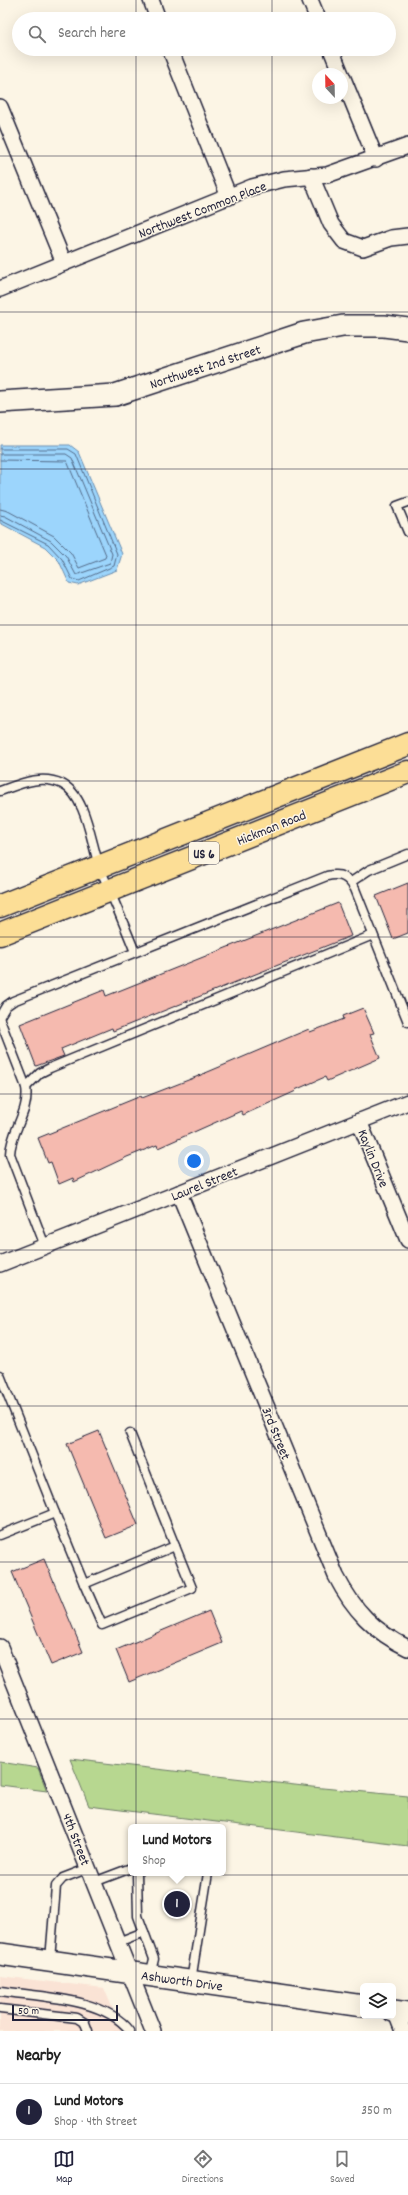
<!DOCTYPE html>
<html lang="en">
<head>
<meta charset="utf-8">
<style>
	:root { --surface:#fff; --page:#f6f6f6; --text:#222; --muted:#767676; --line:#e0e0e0; --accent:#22223b }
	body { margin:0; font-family:Dekko,sans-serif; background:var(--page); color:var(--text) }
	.controls { position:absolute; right:12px; bottom:12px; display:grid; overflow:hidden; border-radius:6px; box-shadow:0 4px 16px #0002 }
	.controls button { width:36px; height:36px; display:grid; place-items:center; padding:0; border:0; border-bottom:1px solid var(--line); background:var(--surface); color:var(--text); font:20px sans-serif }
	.compass { position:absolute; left:312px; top:68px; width:36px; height:36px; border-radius:50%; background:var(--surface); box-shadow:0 4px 16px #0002; rotate:338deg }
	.scale { position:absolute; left:12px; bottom:10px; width:106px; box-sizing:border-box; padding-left:4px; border:2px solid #22223b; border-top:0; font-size:11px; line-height:14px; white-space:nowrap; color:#22223b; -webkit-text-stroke:3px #fcf5e5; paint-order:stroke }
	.you { position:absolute; left:194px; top:1161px; width:14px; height:14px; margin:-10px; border:3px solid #fff; border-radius:50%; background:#1a73e8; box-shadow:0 0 0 6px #1a73e833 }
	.badge { display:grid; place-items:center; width:26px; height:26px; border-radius:50%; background:var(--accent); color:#fff; font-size:13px; font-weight:700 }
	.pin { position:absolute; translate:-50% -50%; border:2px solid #fff; box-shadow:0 1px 4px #0006 }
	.popup { position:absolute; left:128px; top:1824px; width:98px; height:52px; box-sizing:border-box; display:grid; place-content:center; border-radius:6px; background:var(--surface); filter:drop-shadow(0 1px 3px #0005); font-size:13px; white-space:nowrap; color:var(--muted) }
	.popup b { font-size:15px; color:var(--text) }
	.popup::after { content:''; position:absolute; left:50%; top:100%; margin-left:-8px; border:8px solid transparent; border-top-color:var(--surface) }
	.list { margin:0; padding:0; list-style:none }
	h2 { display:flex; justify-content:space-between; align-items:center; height:52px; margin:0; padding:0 16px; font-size:17px }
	h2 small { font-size:13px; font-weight:400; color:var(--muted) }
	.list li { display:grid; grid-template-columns:26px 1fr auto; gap:12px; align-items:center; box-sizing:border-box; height:56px; padding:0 16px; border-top:1px solid var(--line) }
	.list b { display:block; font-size:15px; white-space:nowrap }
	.list p { margin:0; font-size:13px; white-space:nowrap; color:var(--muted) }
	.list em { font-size:13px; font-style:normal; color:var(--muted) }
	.icon { flex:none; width:22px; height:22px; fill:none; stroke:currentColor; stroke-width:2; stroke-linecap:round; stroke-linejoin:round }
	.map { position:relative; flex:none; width:408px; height:2031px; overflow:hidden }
	.search { position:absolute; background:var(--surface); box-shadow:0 4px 16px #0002; left:12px; right:12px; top:12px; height:44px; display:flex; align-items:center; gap:10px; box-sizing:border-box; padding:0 14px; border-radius:22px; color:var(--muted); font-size:15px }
	.sheet { height:108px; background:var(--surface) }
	nav { display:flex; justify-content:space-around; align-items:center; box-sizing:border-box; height:56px; border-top:1px solid var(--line); background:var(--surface); font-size:11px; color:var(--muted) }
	nav a { display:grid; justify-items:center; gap:2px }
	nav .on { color:var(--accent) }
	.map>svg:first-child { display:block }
	.built { fill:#fae3d5 }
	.green { fill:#b7d790; stroke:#6c7c66 }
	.water { fill:#9cd5fc; stroke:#6b8daf }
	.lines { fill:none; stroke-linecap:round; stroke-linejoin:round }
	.shore { stroke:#536a88; stroke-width:1 }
	.building { fill:#f5baaf; stroke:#22223b }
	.lane-casing { stroke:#22223b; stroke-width:11 }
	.street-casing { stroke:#22223b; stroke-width:18 }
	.secondary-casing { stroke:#22223b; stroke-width:24 }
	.highway-casing { stroke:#22223b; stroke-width:25 }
	.lane { stroke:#fcf5e5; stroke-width:8 }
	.street { stroke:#fcf5e5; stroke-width:15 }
	.secondary { stroke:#fcf5e5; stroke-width:21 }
	.highway { stroke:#fcde96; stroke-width:22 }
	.grid { fill:none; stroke:#22223b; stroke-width:1; stroke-opacity:0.55 }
	.labels { text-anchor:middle; stroke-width:3; stroke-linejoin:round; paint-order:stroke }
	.shield { fill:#fcf5e5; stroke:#63616e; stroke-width:1 }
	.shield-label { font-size:13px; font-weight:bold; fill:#22223b }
	.street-label { font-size:14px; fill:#22223b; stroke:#fcf5e5 }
</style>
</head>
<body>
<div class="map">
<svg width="408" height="2031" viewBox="0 0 408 2031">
	<rect width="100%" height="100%" fill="#fcf5e5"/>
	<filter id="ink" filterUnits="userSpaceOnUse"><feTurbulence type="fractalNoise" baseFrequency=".025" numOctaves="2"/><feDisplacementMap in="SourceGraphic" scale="8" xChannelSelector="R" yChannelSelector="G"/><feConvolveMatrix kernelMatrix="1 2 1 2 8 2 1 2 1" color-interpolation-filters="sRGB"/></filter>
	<g filter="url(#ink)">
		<path class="built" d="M0,1976L104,1988L122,2031H0Z"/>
		<g class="green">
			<path d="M70,1759L312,1787L408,1796V1846L89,1806Z"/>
			<path d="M0,1762L38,1768L47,1791L0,1785Z"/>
		</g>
		<path class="water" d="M0,445H70L79,452L122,554L117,570L78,585L69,583L59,561L45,547L0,523Z"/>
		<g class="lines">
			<g class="shore">
				<path d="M0,449H68L76,454L117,554L114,566L79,581L72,579L62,559L48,544L0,520"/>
				<path d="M0,454H66L72,458L112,554L110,563L76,575L66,556L51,541L5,516L0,515"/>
				<path d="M0,460L67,461L106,555L105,558L79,568L71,553L54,536L8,511L0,509"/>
			</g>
		</g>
		<g class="building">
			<path d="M408,883V933L393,939L376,896Z"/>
			<path d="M338,903L351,936L113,1031L112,1028L61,1049L64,1056L36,1066L20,1024L104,990L106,996Z"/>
			<path d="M363,1008L374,1033L370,1034L380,1058L327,1081L325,1077L295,1090L296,1091L243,1115L241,1111L158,1148L157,1145L127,1157L74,1182L73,1178L59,1184L51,1162L48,1163L38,1138L141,1096L142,1098L196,1077L309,1029L310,1032L344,1019L343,1016Z"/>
			<path d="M99,1431L138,1525L106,1538L67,1444Z"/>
			<path d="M44,1559L83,1652L51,1665L12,1572Z"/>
			<path d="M209,1611L222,1643L129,1682L116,1650Z"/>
		</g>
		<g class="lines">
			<defs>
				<g id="lane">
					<path d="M408,502L397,506L408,532"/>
					<path d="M0,791C20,784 41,774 62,784C87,796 91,845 100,868C112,896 124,924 135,952"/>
					<path d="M351,882L369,870L408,854"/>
					<path d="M0,1016L6,1006L13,1001L327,876C341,873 348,877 355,889L408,1022"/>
					<path d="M0,1020L26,1087C30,1112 11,1130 10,1154L45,1246"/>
					<path d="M26,1087L40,1073L50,1068L373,935"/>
					<path d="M0,1375L55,1513"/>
					<path d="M0,1535L55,1513L84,1584L175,1546L130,1433"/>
					<path d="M84,1584L102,1625L192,1588L175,1546"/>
					<path d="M94,1882L131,1868"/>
					<path d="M144,1932L154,1959L150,1975"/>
					<path d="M118,1942L144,1932L138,1916L137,1873"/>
					<path d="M50,1960L56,1886L63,1878L89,1868"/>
					<path d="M191,1981L208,1873"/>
					<path d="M0,1991C39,1997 104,1997 130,2031"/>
					<path d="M0,2009L77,2018L85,2023L88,2031"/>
				</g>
				<g id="street">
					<path d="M151,0L158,19"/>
					<path d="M310,0L318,19"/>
					<path d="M170,49L229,197"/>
					<path d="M331,49L341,74"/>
					<path d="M342,76L376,159"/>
					<path d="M0,107L64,263"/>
					<path d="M311,176L331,224L344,241L363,248L391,238L408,236"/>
					<path d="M0,289L252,187L284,179L327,175L408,146"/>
					<path d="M359,1121L408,1240"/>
					<path d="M179,1193L336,1576C353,1609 374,1632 408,1648"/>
					<path d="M0,1264L408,1102"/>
					<path d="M0,1647L153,2031"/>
					<path d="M395,2011L403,2031"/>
				</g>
				<g id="secondary">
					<path d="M0,402L115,395L304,333L343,326H384L408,329"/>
					<path d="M0,1954L363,2006"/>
					<path d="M393,2011L408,2013"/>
				</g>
				<g id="highway">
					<path d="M0,906L408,744"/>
					<path d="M0,934L408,772"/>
				</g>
			</defs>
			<use href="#lane" class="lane-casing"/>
			<use href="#street" class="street-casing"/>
			<use href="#secondary" class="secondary-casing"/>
			<use href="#highway" class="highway-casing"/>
			<use href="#lane" class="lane"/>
			<use href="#street" class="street"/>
			<use href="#secondary" class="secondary"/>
			<use href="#highway" class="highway"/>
		</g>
	</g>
	<path class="grid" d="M136,0V19M272,0V19M136,49V2031M272,49V2031M0,156H408M0,312H408M0,469H408M0,625H408M0,781H408M0,937H408M0,1094H408M0,1250H408M0,1406H408M0,1562H408M0,1719H408M0,1875H408"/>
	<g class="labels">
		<rect class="shield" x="189" y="842" width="30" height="22" rx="3"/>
		<g class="shield-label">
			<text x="204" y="858">US 6</text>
		</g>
		<g class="street-label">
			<text transform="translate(202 209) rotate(-21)" y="5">Northwest Common Place</text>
			<text transform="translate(205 366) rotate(-18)" y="5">Northwest 2nd Street</text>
			<text transform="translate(271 827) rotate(-22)" y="5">Hickman Road</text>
			<text transform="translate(374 1158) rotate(68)" y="5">Kaylin Drive</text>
			<text transform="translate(204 1183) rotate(-22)" y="5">Laurel Street</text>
			<text transform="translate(277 1433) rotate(68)" y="5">3rd Street</text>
			<text transform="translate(77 1839) rotate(69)" y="5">4th Street</text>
			<text transform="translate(182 1980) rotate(8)" y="5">Ashworth Drive</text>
		</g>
	</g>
</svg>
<div class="controls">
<button><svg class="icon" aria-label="layers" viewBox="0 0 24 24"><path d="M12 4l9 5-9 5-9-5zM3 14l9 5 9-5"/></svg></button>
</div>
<svg class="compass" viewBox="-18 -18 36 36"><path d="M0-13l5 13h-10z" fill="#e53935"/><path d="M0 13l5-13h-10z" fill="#767676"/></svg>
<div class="scale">50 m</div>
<div class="you"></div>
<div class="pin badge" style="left:177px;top:1904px">1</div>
<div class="popup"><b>Lund Motors</b>Shop</div>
<div class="search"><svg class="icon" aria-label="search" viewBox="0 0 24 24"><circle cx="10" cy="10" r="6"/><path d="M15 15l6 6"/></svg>Search here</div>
</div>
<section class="sheet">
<h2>Nearby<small></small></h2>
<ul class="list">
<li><span class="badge">1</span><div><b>Lund Motors</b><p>Shop · 4th Street</p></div><em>350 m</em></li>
</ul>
</section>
<nav>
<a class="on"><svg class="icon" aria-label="map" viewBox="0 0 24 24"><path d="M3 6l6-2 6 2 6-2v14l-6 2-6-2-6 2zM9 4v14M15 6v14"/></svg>Map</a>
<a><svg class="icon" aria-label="directions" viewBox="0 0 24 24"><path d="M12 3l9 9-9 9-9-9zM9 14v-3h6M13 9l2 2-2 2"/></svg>Directions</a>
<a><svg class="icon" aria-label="saved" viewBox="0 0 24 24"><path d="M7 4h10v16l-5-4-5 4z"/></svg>Saved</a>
</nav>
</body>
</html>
